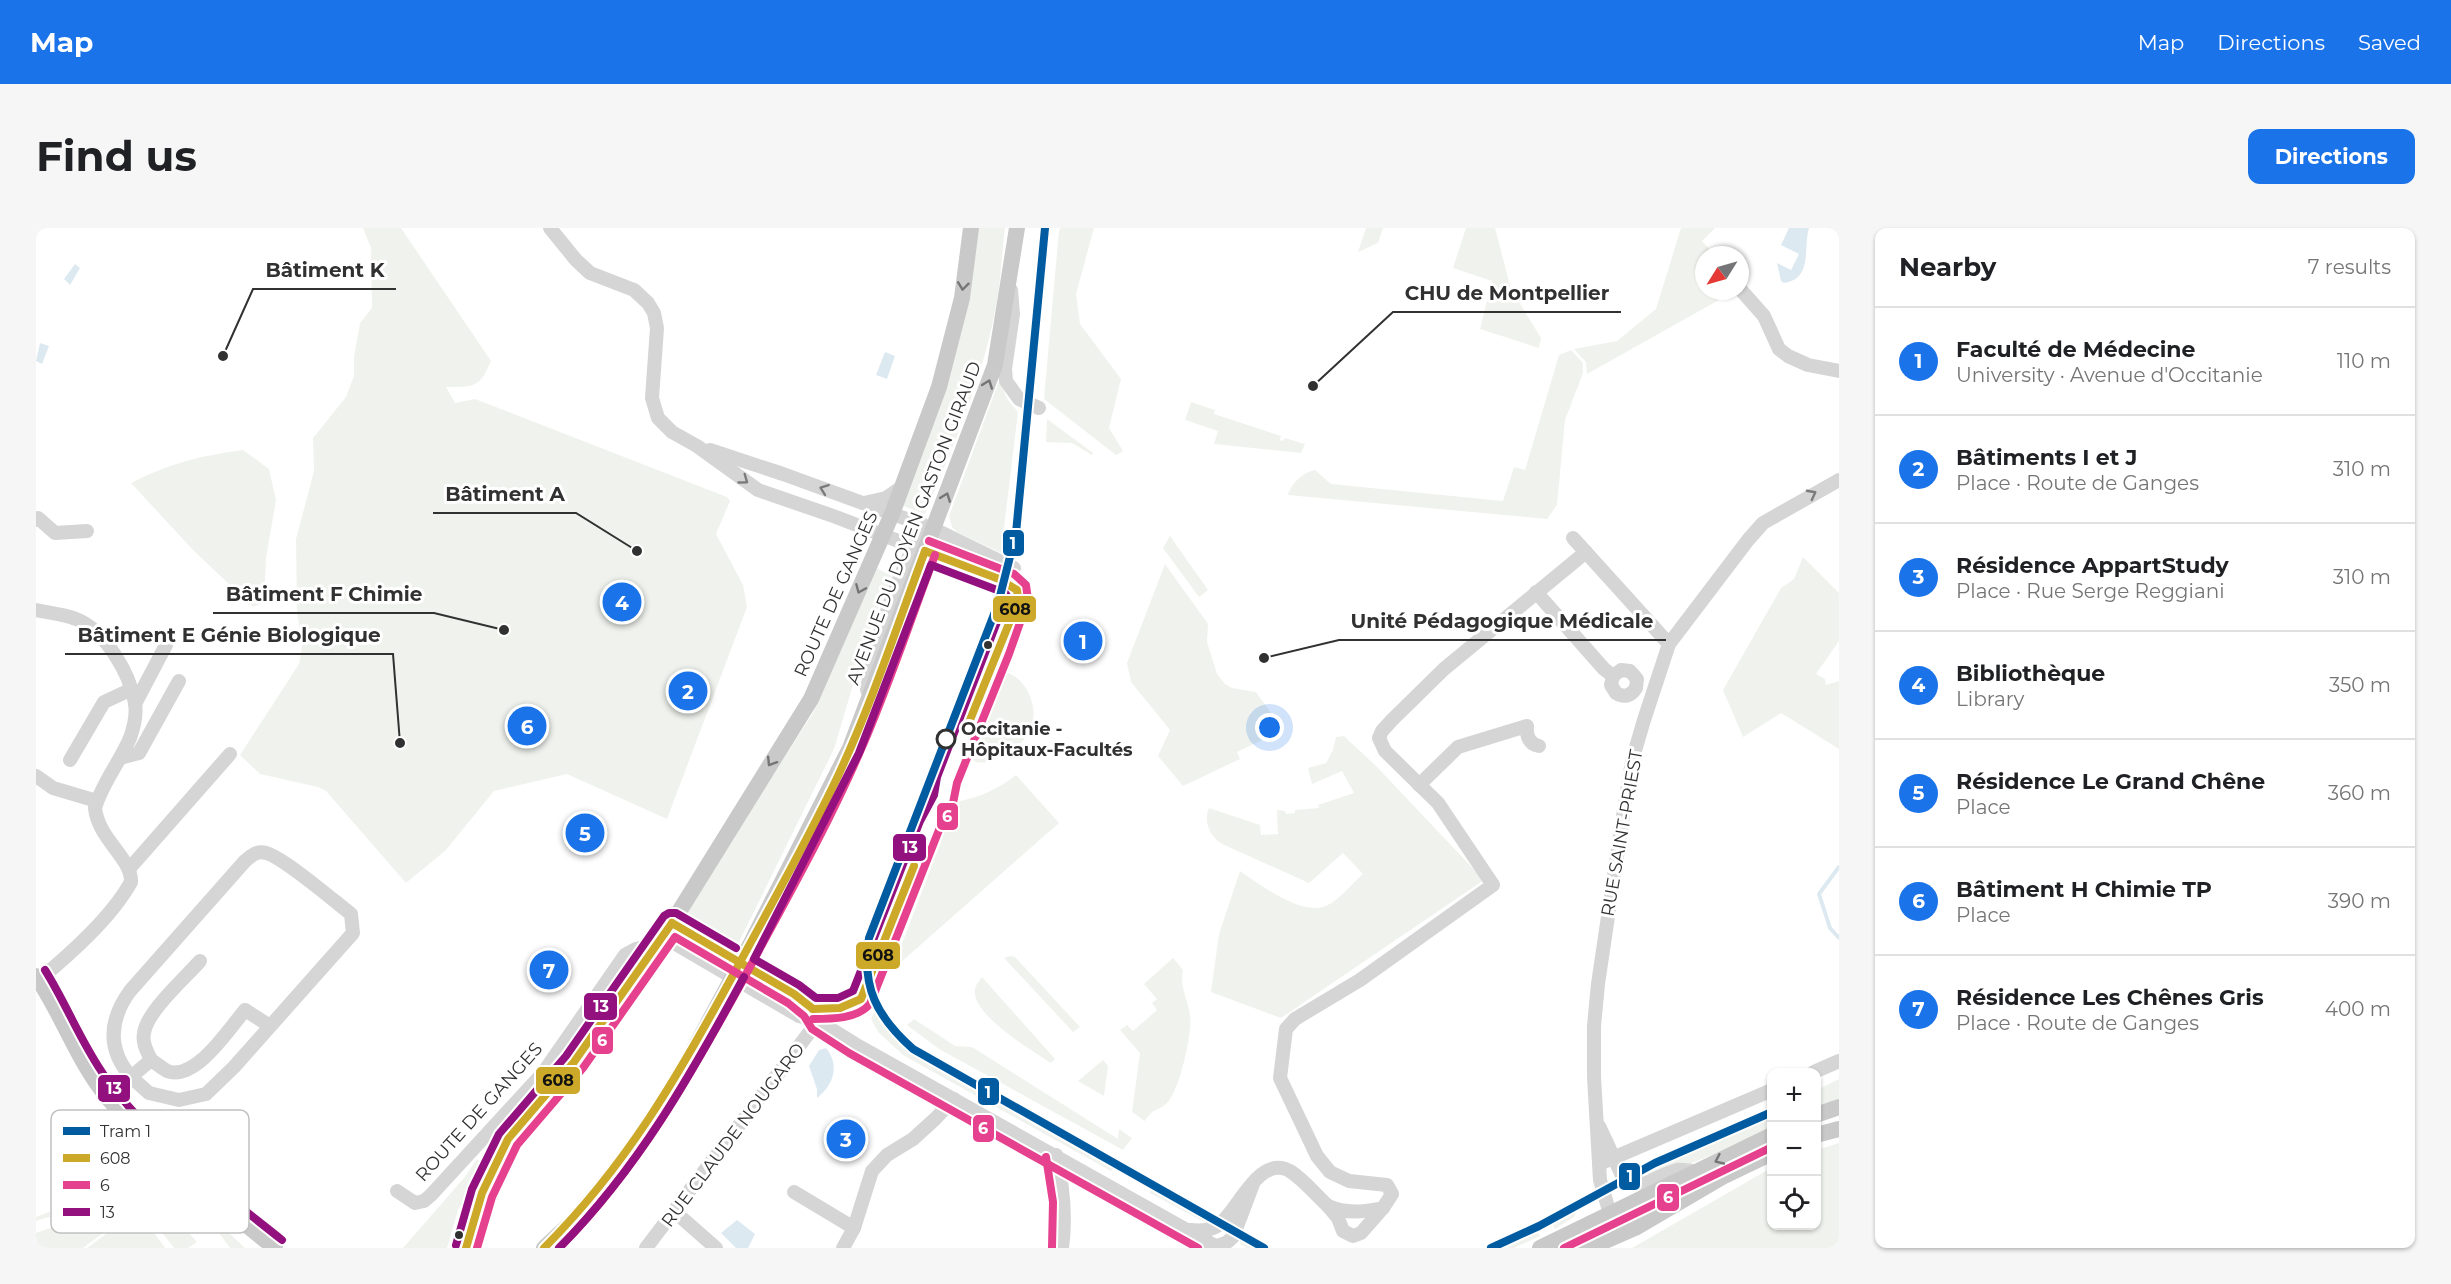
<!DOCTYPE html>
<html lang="en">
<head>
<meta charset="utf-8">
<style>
	:root { --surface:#fff; --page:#f6f6f6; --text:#202124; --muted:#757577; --line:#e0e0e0; --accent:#1a73e8 }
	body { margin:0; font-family:Montserrat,sans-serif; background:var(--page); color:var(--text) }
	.controls { position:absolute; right:18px; bottom:18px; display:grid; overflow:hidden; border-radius:12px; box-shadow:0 2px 4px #0004 }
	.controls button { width:54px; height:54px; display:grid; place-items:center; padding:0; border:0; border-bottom:2px solid var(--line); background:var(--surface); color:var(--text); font:30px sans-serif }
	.compass { position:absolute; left:1659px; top:18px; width:54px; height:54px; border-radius:50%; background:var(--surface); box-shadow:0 2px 4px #0004; rotate:233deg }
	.you { position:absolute; left:1234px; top:500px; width:21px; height:21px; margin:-15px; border:4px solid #fff; border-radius:50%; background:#1a73e8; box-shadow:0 0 0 9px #1a73e833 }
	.badge { display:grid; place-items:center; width:39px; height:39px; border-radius:50%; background:var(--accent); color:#fff; font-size:20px; font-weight:700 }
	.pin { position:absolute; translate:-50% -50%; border:3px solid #fff; box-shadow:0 2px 6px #0006 }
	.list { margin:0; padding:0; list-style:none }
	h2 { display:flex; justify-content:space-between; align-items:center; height:78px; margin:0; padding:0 24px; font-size:26px }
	h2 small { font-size:20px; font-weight:400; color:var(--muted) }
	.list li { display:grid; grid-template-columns:39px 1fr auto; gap:18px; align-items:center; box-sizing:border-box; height:108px; padding:0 24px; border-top:2px solid var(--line) }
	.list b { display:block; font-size:22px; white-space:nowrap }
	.list p { margin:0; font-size:20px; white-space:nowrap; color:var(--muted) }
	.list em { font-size:20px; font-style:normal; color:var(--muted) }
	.icon { flex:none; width:33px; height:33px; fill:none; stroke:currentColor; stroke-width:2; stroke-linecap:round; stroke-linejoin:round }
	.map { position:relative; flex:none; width:1803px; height:1020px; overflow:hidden; border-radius:12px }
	header { display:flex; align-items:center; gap:36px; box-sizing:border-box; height:84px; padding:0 30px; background:var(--accent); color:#fff }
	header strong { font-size:28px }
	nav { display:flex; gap:33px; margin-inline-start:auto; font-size:21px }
	.intro { display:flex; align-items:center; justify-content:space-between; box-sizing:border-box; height:144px; padding:0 36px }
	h1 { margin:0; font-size:42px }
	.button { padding:15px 27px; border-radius:12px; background:var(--accent); color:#fff; font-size:21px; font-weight:700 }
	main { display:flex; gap:36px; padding:0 36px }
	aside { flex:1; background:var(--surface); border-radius:12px; box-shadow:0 2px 4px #0004 }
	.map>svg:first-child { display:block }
	.green { fill:#f0f3ed }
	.water { fill:#dde9f1 }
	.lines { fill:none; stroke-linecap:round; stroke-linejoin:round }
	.stream { stroke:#dde9f1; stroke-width:4 }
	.minor { stroke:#d5d5d5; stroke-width:14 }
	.major { stroke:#c9c9c9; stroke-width:16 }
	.bus-1-casing { stroke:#fff; stroke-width:12 }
	.bus-2-casing { stroke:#fff; stroke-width:12 }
	.bus-3-casing { stroke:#fff; stroke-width:12 }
	.bus-1 { stroke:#cca929; stroke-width:8 }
	.bus-2 { stroke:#e6418e; stroke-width:8 }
	.bus-3 { stroke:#93117e; stroke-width:8 }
	.tram-1-casing { stroke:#fff; stroke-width:12 }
	.tram-1 { stroke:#005ba1; stroke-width:8 }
	.oneway { stroke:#757575 }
	.oneway2 { stroke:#7b7b7b }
	.bus-dot { fill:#313131; stroke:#fff; stroke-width:2 }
	.stop-dot { fill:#fff; stroke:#313131; stroke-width:3 }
	.labels { text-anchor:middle; stroke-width:6; stroke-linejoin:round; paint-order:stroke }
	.street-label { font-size:18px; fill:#313131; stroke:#fff }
	.stop-label { font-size:18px; font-weight:bold; fill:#313131; stroke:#fff; text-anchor:start }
	.key { fill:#fff; stroke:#c1c1c1; stroke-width:1.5 }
	.key-label { font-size:16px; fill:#313131 }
	.leader { fill:none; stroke:#313131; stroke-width:2 }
	.callout-dot { fill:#313131; stroke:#fff; stroke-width:2 }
	.callout-label { font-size:20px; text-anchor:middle; font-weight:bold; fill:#313131; stroke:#fff; stroke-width:6; stroke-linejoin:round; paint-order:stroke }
	.line-badge { stroke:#fff; stroke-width:2 }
	.badge-label { font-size:16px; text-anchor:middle; font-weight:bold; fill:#fff }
	.pale-badge-label { font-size:16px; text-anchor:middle; font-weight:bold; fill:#111 }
</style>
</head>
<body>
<header>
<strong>Map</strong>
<nav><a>Map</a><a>Directions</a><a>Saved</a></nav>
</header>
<div class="intro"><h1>Find us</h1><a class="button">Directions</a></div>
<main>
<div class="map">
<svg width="1803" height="1020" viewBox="0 0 1803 1020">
	<rect width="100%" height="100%" fill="#fff"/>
	<g class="green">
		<path d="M327,0H365L455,133C444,160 437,159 410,159L419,175L439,171L691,269L694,273L680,306L707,357L711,379L631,591L531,546L458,563L410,622L370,655L290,563L282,559L224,546L204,527L263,436L266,418L261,383L260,311L278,243L277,210L310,169L318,148V129L324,95L336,80L335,20Z"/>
		<path d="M941,0H969C966,24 965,49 961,73C948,148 918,216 889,286L867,278Z"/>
		<path d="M1025,0H1058L1040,66L1044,96L1085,151L1073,200L1087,223L1080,227L1008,171L1023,2Z"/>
		<path d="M1330,0H1347L1342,15L1322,24Z"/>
		<path d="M1430,0H1459L1475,61L1505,110L1503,120L1444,101L1456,53L1417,40Z"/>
		<path d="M1645,0H1679L1666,13L1679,27H1668V63H1699L1551,146L1550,134L1538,121L1581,113L1620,81Z"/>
		<path d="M1535,122L1547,135V145L1529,192L1521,277L1511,291L1252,267C1255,255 1268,244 1279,242L1295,256L1467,273L1478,239L1489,242L1523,127Z"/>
		<path d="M963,153L972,172L982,184L965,325L921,304L916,299L913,288Z"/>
		<path d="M1155,174L1179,182L1178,186L1245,208L1244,212L1247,213L1249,210L1269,216L1265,225L1178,216L1182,203L1149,192Z"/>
		<path d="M1011,191L1057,225L1056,227L1036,215L1010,214Z"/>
		<path d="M207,222L233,241L240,272L230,330L228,374L217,379L157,322L95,255C135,235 163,228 207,222Z"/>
		<path d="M1134,308L1172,362L1163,369L1127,320Z"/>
		<path d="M1767,329L1803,365V413L1780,446L1789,451L1790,457L1803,453V521L1745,485L1707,509L1687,462L1745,360L1758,351Z"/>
		<path d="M1129,336L1172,396L1171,414L1181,446L1189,456L1196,460L1220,464L1247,502L1201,524L1204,531L1147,558L1122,528L1134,502L1095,454L1091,435Z"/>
		<path d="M836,338L857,348L841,382L827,423L798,521L702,716L648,685L777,485Z"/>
		<path d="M972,445C981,448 988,456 992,464C1007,493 990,519 962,530C955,533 948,536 940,534L937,531L938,522L966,451Z"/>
		<path d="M1308,508L1341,539L1448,652L1245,790L1175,764L1183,706L1204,643C1225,657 1267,690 1292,677C1304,671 1316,655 1327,646L1307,625L1273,655L1186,616C1174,608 1167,594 1173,580L1224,597L1225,607L1242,606L1241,582L1249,583L1250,586L1259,585V582L1283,580L1282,577L1318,565L1306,543L1276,556L1272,540L1290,535L1297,522L1300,509Z"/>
		<path d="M980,547L1023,595L856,742L920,574C944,569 961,562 980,547Z"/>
		<path d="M974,728L979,729L1044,799L1037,804L968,730Z"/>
		<path d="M1137,730L1147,742C1143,757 1152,772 1154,787C1157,803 1143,866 1130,876C1120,884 1118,879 1109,893L1096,884L1104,825L1084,802L1091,797L1097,803L1121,782L1116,775L1121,771L1108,756Z"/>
		<path d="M946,749L1019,831L1015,835C997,823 934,786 939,761C940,756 943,753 946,749Z"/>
		<path d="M841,775L861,805L886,824L1080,933L1075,943L867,827L843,805L835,791Z"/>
		<path d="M878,791L919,818L936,819L1082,911L1083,901L1096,910L1087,922L903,821L871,797Z"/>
		<path d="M1067,832L1072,838L1068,868L1042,853Z"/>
		<path d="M1803,851V873L1781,883V862Z"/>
		<path d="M1735,881V903L1614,952L1606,938Z"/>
		<path d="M1803,915V1020H1596L1735,940L1736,998H1780L1781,922Z"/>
		<path d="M441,931L448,938L422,982L411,1020H367L428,950Z"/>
		<path d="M114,937L164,983L154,990C136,970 104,939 75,958C64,965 53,977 40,982C27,987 13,988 0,993V989L39,974Z"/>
		<path d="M1114,951L1183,990L1172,996L1114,965Z"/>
		<path d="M94,962C121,963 144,995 161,1014L152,1020H138L105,977L47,1020H0V1005C16,998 34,998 50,990C66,982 77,967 94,962Z"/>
		<path d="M1548,969L1538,989L1519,1001L1513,990Z"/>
		<path d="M102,982L129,1020H51Z"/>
		<path d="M1499,998L1504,1008L1478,1020H1458L1456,1017Z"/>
		<path d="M190,1002L209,1020H194L183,1005Z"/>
		<path d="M1205,1002L1232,1020H1210L1204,1016Z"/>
	</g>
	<g class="water">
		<path d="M1753,0H1773C1767,20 1777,51 1748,55L1745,53L1741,35L1755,42L1763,26L1745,17Z"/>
		<path d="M39,36L44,40L34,57L28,51Z"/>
		<path d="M4,115L13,118L6,136L0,133Z"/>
		<path d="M849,124L859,128L851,151L840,147Z"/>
		<path d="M790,820C804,837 798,857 781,870V861L773,838L783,822Z"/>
		<path d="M701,992L719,1006L712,1020H700L685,1005Z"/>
	</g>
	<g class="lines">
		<path class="stream" d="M1803,639L1783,666L1794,700L1803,710"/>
		<g class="minor">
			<path d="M514,0L540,32L554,45L598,62L612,75L618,85L621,100L616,170L622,190L636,204L661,218L722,262L800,289L974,356"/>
			<path d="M975,62L977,86L969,141L970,153L983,171L1003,180"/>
			<path d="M1705,62L1728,88L1743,121L1752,128L1772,137L1803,143"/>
			<path d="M674,222L747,246L898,301L978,340"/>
			<path d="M828,275L850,270L866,259"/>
			<path d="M0,292L2,290L19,305L51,303"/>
			<path d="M1537,310L1633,416"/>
			<path d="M1500,364L1568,441L1577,448L1575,457L1580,465C1588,470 1595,468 1600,460L1601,451L1594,443L1585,442L1577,448"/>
			<path d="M0,382C13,385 28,386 40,391C69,402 94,446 99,475C101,487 98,499 94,510C84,534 66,555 59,580C62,611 96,630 95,654C75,690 34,726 3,752"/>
			<path d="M831,462C839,404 863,350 887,297"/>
			<path d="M99,476L130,417"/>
			<path d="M84,530L103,525L143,453"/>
			<path d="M34,532L68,474L96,461"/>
			<path d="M0,548L17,560L61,573"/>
			<path d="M1383,557L1422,519L1491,498C1490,508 1493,516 1503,518"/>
			<path d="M93,641L194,526"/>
			<path d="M636,695L758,766L777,781L782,793"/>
			<path d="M626,708L763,788L782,793L819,816L1183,1020"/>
			<path d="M115,832C111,823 106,815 108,805C111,783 149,750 164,733"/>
			<path d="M1778,844L1803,833"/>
			<path d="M72,870L95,849L113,865L143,872L170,866L198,839L317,705L315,686C298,673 247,629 230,625C221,622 215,628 209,633L94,763C73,792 71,821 95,849L115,832C120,835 126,840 131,843C159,854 193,801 209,782L234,798"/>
			<path d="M1563,898L1590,956C1611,961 1622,946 1641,942C1647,941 1654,943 1661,943"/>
			<path d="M1020,927C1027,957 1030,990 1026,1020"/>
			<path d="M1563,936L1736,862"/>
			<path d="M361,963L379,975L388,973L395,967L507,845L589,727L600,721L622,715"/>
			<path d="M758,964L818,1000"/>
			<path d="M1292,978C1310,986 1328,984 1347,980L1325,1005L1317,1008L1307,1003L1302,990Z"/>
			<path d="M1347,980L1356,966L1351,957L1313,953L1294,944L1281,928L1244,850L1250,801L1259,791L1324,752L1457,657L1402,575L1349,523L1343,510L1346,503L1356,492L1408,441L1550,324"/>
			<path d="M639,984L680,1020"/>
			<path d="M1574,986L1564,952L1558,849V798L1562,756L1586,594L1596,533L1608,492L1633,416L1712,312L1727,295L1803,252"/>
			<path d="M1154,1002C1163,1003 1173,1003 1181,998C1201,986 1222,925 1254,943C1268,952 1280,967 1292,978"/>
			<path d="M1181,1018L1190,1015L1197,1009L1217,956"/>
			<path d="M610,1020L782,793"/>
			<path d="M807,1020L818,1000L836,943L851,927L877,911L899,891L918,871"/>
		</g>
		<g class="major">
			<path d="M0,748C27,787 41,833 72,870C119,926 182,974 239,1020"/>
			<path d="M1780,887L1803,879"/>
			<path d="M1780,907L1803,901"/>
			<path d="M430,1020L446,965L472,911L523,853L578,780L636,695L775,471L856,286L903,159L926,70L935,0"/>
			<path d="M508,1020L538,992L575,948L612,899L650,836L714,717L814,520L959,137L981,0"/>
			<path d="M1504,1020L1736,907"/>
			<path d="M1540,1020V1016L1555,998"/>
			<path d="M1553,1020L1599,1000L1686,949L1736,925"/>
		</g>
		<defs>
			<g id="bus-1">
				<path d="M889,323L963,351L981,362L982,369L978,383L934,492"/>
				<path d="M636,695L758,766L777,781"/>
				<path d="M777,781L804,780L825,771L878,638"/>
				<path d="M430,1020L446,965L472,911L538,834L636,695"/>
				<path d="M508,1020C590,938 641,850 696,749C732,682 770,616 802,548C836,475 861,398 889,323"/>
			</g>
			<g id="bus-2">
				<path d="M777,791C796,791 821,791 834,776L903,602L916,580L921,555L973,426L992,372L990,357L978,346L893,313"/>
				<path d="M1010,929L1017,974L1016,1019"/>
				<path d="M441,1020L456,969L481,917L547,840L639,709L752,775L768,788L776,801L813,825L1162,1020"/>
				<path d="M523,1020C601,942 654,848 707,752C747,677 789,604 823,526C852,461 874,393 899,327"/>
				<path d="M1528,1020L1736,919"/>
			</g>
			<g id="bus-3">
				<path d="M895,337L969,365L971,368L901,549L898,567L884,593L817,763L802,770H780L763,757L718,731L823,525Z"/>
				<path d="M9,742C31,777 46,817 70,850C116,914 185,963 246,1012"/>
				<path d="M420,1017L436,961L463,906L530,828L628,688L633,685H640L700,720"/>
				<path d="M523,1020C602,941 655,847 708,749"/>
			</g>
		</defs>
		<use href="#bus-1" class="bus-1-casing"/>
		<use href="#bus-2" class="bus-2-casing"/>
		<use href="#bus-3" class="bus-3-casing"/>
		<use href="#bus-1" class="bus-1"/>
		<use href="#bus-2" class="bus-2"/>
		<use href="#bus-3" class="bus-3"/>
		<defs>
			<g id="tram-1">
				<path d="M1009,0L980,305L962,376L833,710C825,759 841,789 877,821L1228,1020"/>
				<path d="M1455,1020L1503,998L1619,935L1736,884"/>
			</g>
		</defs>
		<use href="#tram-1" class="tram-1-casing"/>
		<use href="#tram-1" class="tram-1"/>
	</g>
	<defs><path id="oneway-chevron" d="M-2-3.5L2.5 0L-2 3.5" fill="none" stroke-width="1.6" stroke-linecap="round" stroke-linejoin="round" transform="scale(1.5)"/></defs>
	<g class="oneway">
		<use href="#oneway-chevron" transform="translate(927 58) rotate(97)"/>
		<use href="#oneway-chevron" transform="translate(952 156) rotate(-70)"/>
		<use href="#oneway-chevron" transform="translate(910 269) rotate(-69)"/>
		<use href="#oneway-chevron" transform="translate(824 361) rotate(113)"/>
		<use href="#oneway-chevron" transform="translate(735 534) rotate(122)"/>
		<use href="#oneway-chevron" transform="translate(1683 932) rotate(155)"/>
	</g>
	<g class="oneway2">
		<use href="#oneway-chevron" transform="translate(708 252) rotate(36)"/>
		<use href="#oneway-chevron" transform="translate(788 261) rotate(-160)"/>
		<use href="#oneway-chevron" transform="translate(1776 266) rotate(-28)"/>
	</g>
	<g class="bus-dot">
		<circle cx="952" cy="417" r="5"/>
		<circle cx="423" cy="1007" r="5"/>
	</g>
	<circle class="stop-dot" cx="910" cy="511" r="9"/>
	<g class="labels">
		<g class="street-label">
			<text transform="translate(878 295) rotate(-69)" y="6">AVENUE DU DOYEN GASTON GIRAUD</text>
			<text transform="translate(800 366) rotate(-66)" y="6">ROUTE DE GANGES</text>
			<text transform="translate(1586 605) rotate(-80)" y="6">RUE SAINT-PRIEST</text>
			<text transform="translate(443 884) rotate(-48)" y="6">ROUTE DE GANGES</text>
			<text transform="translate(697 907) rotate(-53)" y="6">RUE CLAUDE NOUGARO</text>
		</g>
		<g class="stop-label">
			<text x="925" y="507">Occitanie -<tspan x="925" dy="21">Hôpitaux-Facultés</tspan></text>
		</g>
	</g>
	<rect x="15" y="882" width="198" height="123" rx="9" class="key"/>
	<rect x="27" y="899" width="27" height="8" fill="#005ba1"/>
	<rect x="27" y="926" width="27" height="8" fill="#cca929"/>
	<rect x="27" y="953" width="27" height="8" fill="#e6418e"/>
	<rect x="27" y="980" width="27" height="8" fill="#93117e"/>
	<g class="key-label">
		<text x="64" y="909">Tram 1</text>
		<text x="64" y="936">608</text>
		<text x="64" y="963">6</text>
		<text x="64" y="990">13</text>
	</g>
	<path class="leader" d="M187 128L217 61H360M1277 158L1357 84H1585M601 323L540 285H397M468 402L398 385H177M1228 430L1303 412H1630M364 515L357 426H29"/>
	<g class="callout-dot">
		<circle cx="187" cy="128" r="6"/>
		<circle cx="1277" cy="158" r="6"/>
		<circle cx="601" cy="323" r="6"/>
		<circle cx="468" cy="402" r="6"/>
		<circle cx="1228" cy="430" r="6"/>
		<circle cx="364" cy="515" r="6"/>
	</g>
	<g class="callout-label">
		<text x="289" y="49">Bâtiment K</text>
		<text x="1471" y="72">CHU de Montpellier</text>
		<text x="469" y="273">Bâtiment A</text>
		<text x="288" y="373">Bâtiment F Chimie</text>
		<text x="1466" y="400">Unité Pédagogique Médicale</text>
		<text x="193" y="414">Bâtiment E Génie Biologique</text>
	</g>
	<g class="line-badge">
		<rect x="966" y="301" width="23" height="28" rx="6" fill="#005ba1"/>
		<rect x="956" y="367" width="45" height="28" rx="6" fill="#cca929"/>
		<rect x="900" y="574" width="23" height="29" rx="6" fill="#e6418e"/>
		<rect x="856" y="605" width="35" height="29" rx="6" fill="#93117e"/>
		<rect x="819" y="713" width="46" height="29" rx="6" fill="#cca929"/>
		<rect x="547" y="764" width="35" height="29" rx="6" fill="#93117e"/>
		<rect x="555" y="798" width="23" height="29" rx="6" fill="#e6418e"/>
		<rect x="499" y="838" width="46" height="29" rx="6" fill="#cca929"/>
		<rect x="61" y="846" width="34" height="29" rx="6" fill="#93117e"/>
		<rect x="941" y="849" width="23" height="29" rx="6" fill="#005ba1"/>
		<rect x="936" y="886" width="23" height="29" rx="6" fill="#e6418e"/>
		<rect x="1582" y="934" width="23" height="29" rx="6" fill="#005ba1"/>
		<rect x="1620" y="955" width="24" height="29" rx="6" fill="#e6418e"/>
	</g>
	<g class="badge-label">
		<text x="977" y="321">1</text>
		<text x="911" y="594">6</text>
		<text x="874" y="625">13</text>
		<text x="565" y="784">13</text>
		<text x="566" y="818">6</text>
		<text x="78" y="866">13</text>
		<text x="952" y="870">1</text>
		<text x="947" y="906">6</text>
		<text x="1594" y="954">1</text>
		<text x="1632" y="975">6</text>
	</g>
	<g class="pale-badge-label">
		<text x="979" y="387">608</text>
		<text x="842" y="733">608</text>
		<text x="522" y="858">608</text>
	</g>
</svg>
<div class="controls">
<button>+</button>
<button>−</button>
<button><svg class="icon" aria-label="locate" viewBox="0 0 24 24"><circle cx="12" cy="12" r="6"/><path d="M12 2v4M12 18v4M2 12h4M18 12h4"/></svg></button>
</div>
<svg class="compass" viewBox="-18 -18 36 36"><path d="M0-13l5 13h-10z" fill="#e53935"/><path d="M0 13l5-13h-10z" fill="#757577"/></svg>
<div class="you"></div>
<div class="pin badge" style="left:1047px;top:413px">1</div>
<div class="pin badge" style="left:652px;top:463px">2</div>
<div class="pin badge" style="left:810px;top:911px">3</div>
<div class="pin badge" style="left:586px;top:374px">4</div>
<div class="pin badge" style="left:549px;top:605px">5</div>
<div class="pin badge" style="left:491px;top:498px">6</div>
<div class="pin badge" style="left:513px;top:742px">7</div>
</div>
<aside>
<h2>Nearby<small>7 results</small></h2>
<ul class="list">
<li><span class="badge">1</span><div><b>Faculté de Médecine</b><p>University · Avenue d'Occitanie</p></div><em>110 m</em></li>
<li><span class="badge">2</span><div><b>Bâtiments I et J</b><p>Place · Route de Ganges</p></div><em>310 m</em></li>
<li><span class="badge">3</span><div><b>Résidence AppartStudy</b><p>Place · Rue Serge Reggiani</p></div><em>310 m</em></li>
<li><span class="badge">4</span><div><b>Bibliothèque</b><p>Library</p></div><em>350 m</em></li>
<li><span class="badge">5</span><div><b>Résidence Le Grand Chêne</b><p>Place</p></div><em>360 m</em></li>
<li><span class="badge">6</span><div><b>Bâtiment H Chimie TP</b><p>Place</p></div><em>390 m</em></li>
<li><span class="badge">7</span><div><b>Résidence Les Chênes Gris</b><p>Place · Route de Ganges</p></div><em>400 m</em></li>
</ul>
</aside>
</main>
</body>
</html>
